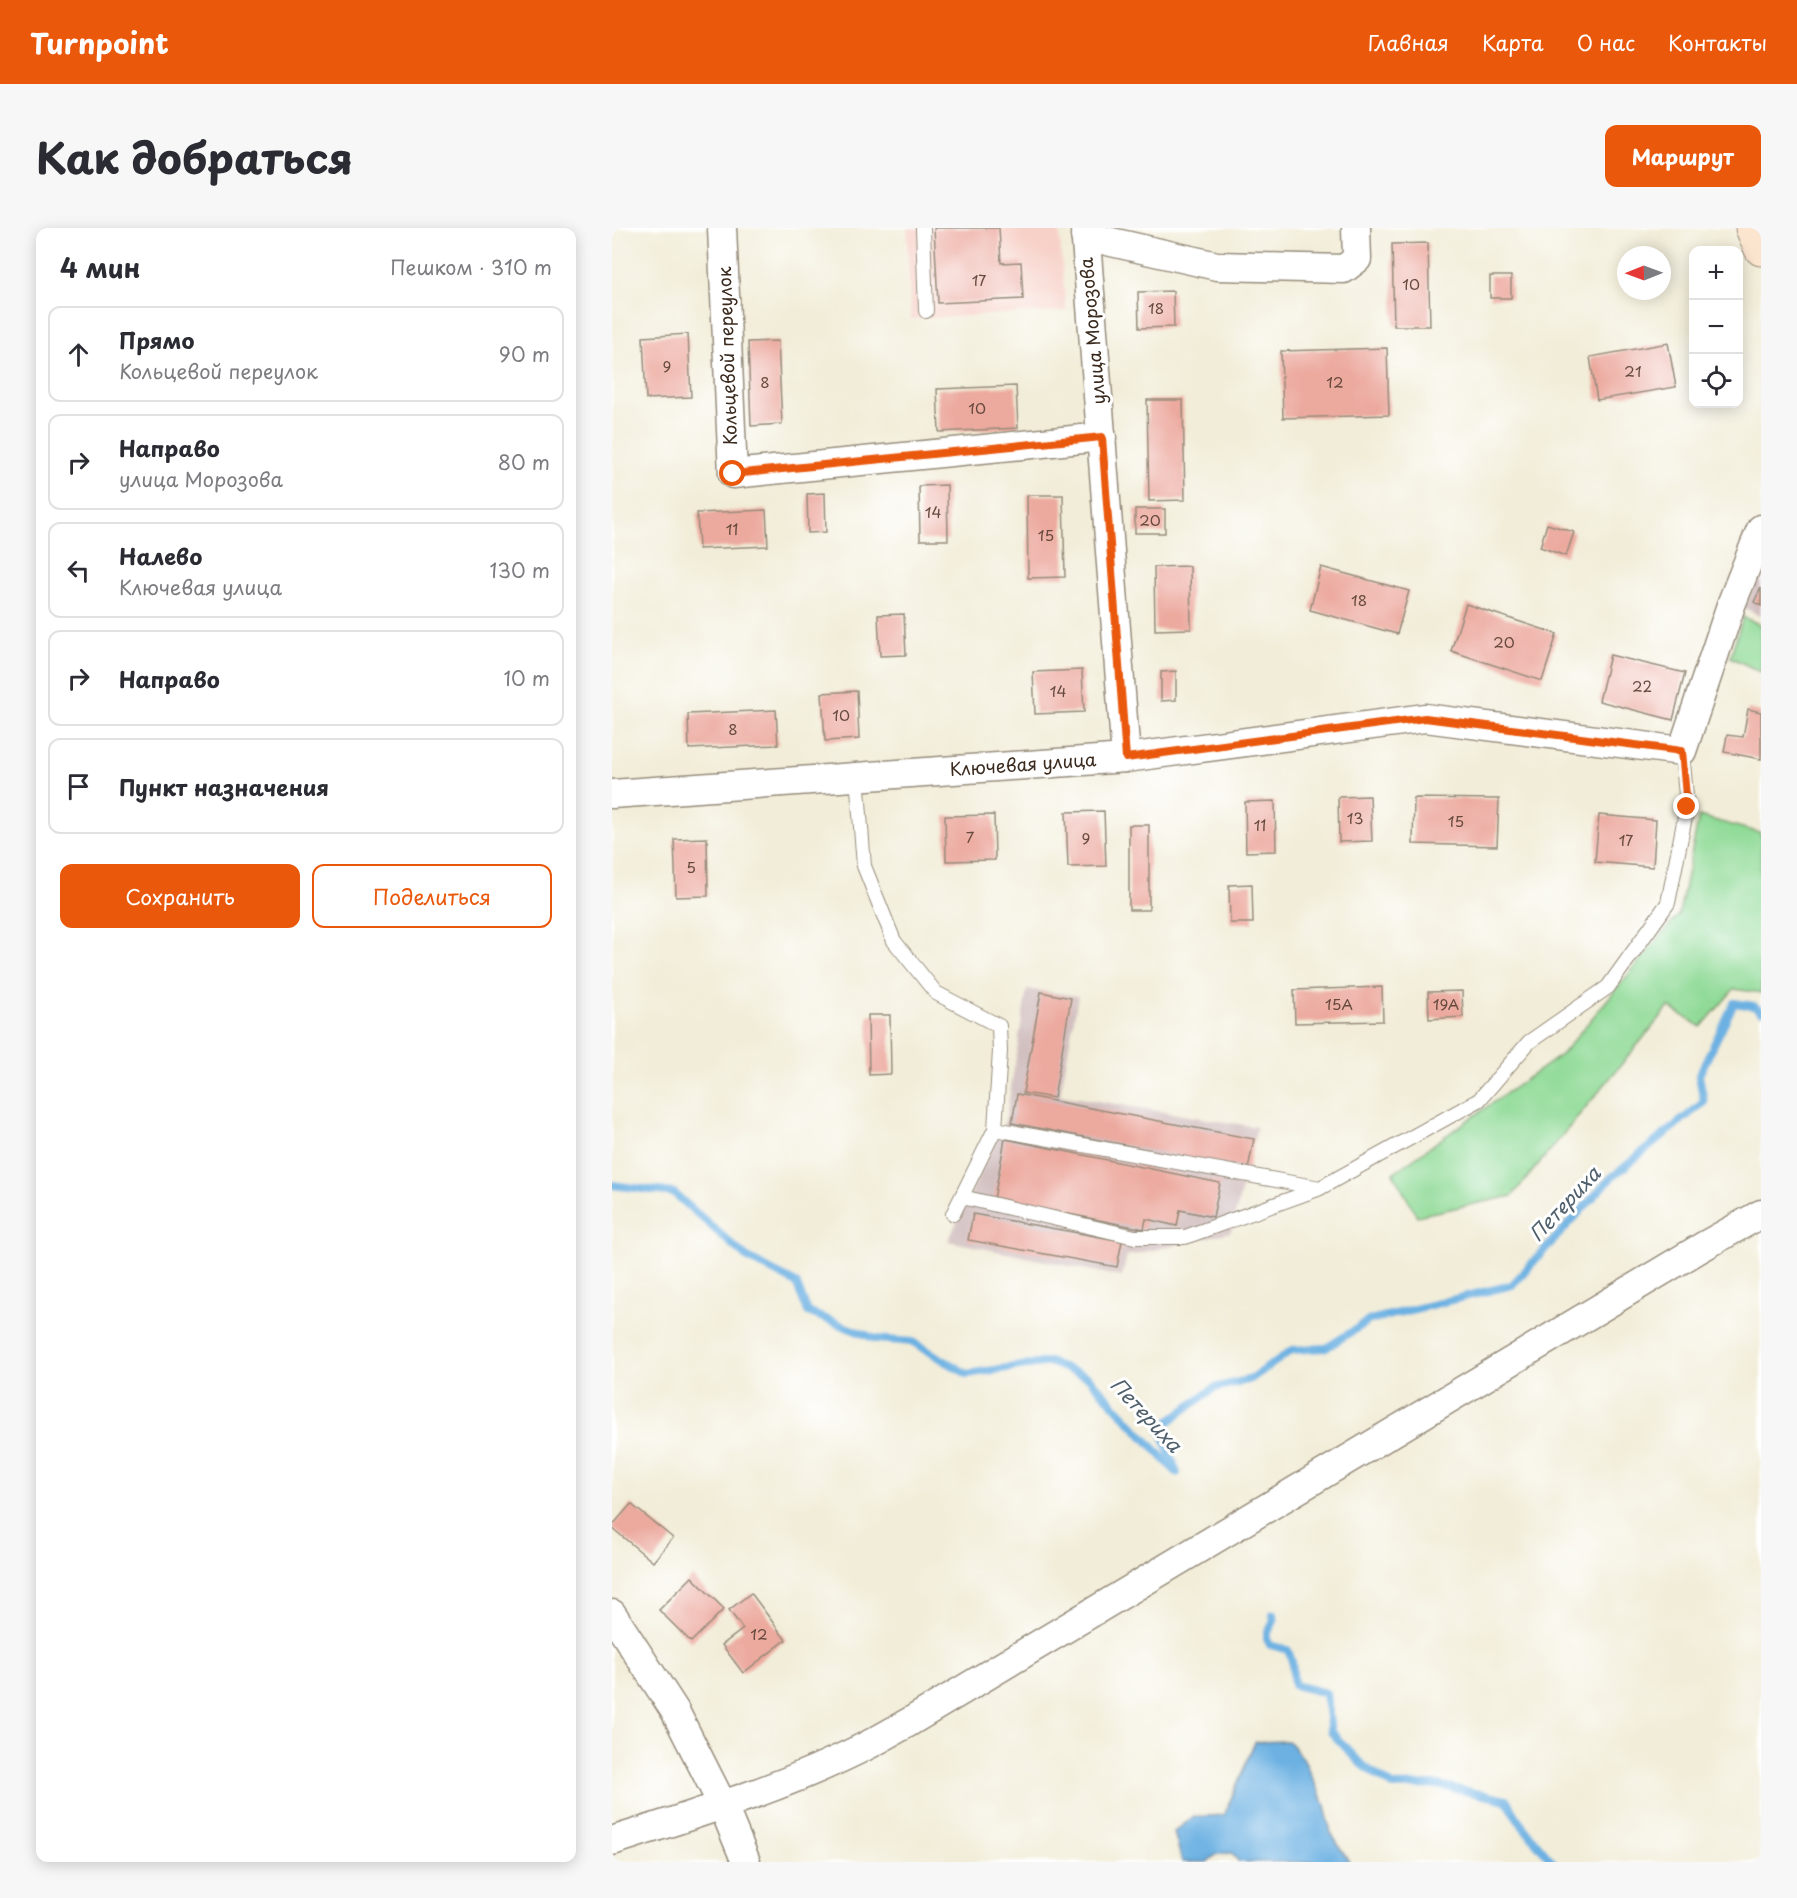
<!DOCTYPE html>
<html lang="ru">
<head>
<meta charset="utf-8">
<style>
	:root { --surface:#fff; --page:#f7f7f7; --text:#2b2b33; --muted:#7c7c81; --line:#e1e1e2; --accent:#ea580c }
	body { margin:0; font-family:"Playpen Sans",sans-serif; background:var(--page); color:var(--text) }
	.controls { position:absolute; right:18px; top:18px; display:grid; overflow:hidden; border-radius:12px; box-shadow:0 3px 15px #0003 }
	.controls button { width:54px; height:54px; display:grid; place-items:center; padding:0; border:0; border-bottom:2px solid var(--line); background:var(--surface); color:var(--text); font:30px sans-serif }
	.compass { position:absolute; left:1005px; top:18px; width:54px; height:54px; border-radius:50%; background:var(--surface); box-shadow:0 3px 15px #0003; rotate:269deg }
	.stop { position:absolute; width:18px; height:18px; margin:-14px; border:4px solid #ea580c; border-radius:50%; background:#fff }
	.stop.end { background:#ea580c; border-color:#fff; box-shadow:0 2px 6px #0008 }
	.list { margin:0; padding:0; list-style:none }
	h2 { display:flex; justify-content:space-between; align-items:center; height:78px; margin:0; padding:0 24px; font-size:26px }
	h2 small { font-size:20px; font-weight:400; color:var(--muted) }
	.list li { display:grid; grid-template-columns:39px 1fr auto; gap:18px; align-items:center; box-sizing:border-box; height:96px; margin:0 12px 12px; padding:0 12px; border:2px solid var(--line); border-radius:12px }
	.list b { display:block; font-size:22px; white-space:nowrap }
	.list p { margin:0; font-size:20px; white-space:nowrap; color:var(--muted) }
	.list em { font-size:20px; font-style:normal; color:var(--muted) }
	.actions { display:flex; gap:12px; padding:18px 24px }
	.actions a { flex:1; padding:14px 0; border:2px solid var(--accent); border-radius:12px; text-align:center; font-size:21px; color:var(--accent) }
	.actions .main { background:var(--accent); color:#fff }
	.icon { flex:none; width:33px; height:33px; fill:none; stroke:currentColor; stroke-width:2; stroke-linecap:round; stroke-linejoin:round }
	.map { position:relative; flex:none; width:1149px; height:1634px; overflow:hidden; border-radius:12px }
	header { display:flex; align-items:center; gap:36px; box-sizing:border-box; height:84px; padding:0 30px; background:var(--accent); color:#fff }
	header strong { font-size:28px }
	nav { display:flex; gap:33px; margin-inline-start:auto; font-size:21px }
	.intro { display:flex; align-items:center; justify-content:space-between; box-sizing:border-box; height:144px; padding:0 36px }
	h1 { margin:0; font-size:42px }
	.button { padding:15px 27px; border-radius:12px; background:var(--accent); color:#fff; font-size:21px; font-weight:700 }
	main { display:flex; gap:36px; padding:0 36px }
	aside { flex:1; background:var(--surface); border-radius:12px; box-shadow:0 3px 15px #0003 }
	.map>svg:first-child { display:block }
	.built { fill:#f7d1c8 }
	.industrial { fill:#d2bfc0 }
	.green { fill:#8fda96; stroke:#65825a; stroke-width:1.5 }
	.water { fill:#6cb1e2; stroke:#546e80; stroke-width:1.5 }
	.lines { fill:none; stroke-linecap:round; stroke-linejoin:round }
	.stream { stroke:#6cb1e2; stroke-width:8 }
	.building { fill:#eca99e }
	.lane-casing { stroke:#968c7b; stroke-width:16 }
	.street-casing { stroke:#968c7b; stroke-width:31 }
	.secondary-casing { stroke:#968c7b; stroke-width:35 }
	.lane { stroke:#fff; stroke-width:14 }
	.street { stroke:#fff; stroke-width:28 }
	.secondary { stroke:#fce5cf; stroke-width:33 }
	.route { stroke:#ea580c; stroke-width:8 }
	.labels { text-anchor:middle; stroke-width:6; stroke-linejoin:round; paint-order:stroke }
	.number-label { font-size:15px; fill:#674a3e }
	.street-label { font-size:18px; fill:#3b2a1e; stroke:#fff }
	.water-label { font-size:20px; font-style:italic; fill:#4f606c; stroke:#fff }
</style>
</head>
<body>
<header>
<strong>Turnpoint</strong>
<nav><a>Главная</a><a>Карта</a><a>О нас</a><a>Контакты</a></nav>
</header>
<div class="intro"><h1>Как добраться</h1><a class="button">Маршрут</a></div>
<main>
<aside>
<h2>4 мин<small>Пешком · 310 m</small></h2>
<ul class="list">
<li><svg class="icon" aria-label="ahead" viewBox="0 0 24 24"><path d="M12 20V5M6 11l6-6 6 6"/></svg><div><b>Прямо</b><p>Кольцевой переулок</p></div><em>90 m</em></li>
<li><svg class="icon" aria-label="right" viewBox="0 0 24 24"><path d="M7 20v-9h11M14 6l5 5-5 5"/></svg><div><b>Направо</b><p>улица Морозова</p></div><em>80 m</em></li>
<li><svg class="icon" aria-label="left" viewBox="0 0 24 24"><path d="M17 20v-9H6M10 6l-5 5 5 5"/></svg><div><b>Налево</b><p>Ключевая улица</p></div><em>130 m</em></li>
<li><svg class="icon" aria-label="right" viewBox="0 0 24 24"><path d="M7 20v-9h11M14 6l5 5-5 5"/></svg><div><b>Направо</b></div><em>10 m</em></li>
<li><svg class="icon" aria-label="arrive" viewBox="0 0 24 24"><path d="M6 21V4h12l-3 4 3 4H6"/></svg><div><b>Пункт назначения</b></div></li>
</ul>
<div class="actions"><a class="main">Сохранить</a><a>Поделиться</a></div>
</aside>
<div class="map">
<svg width="1149" height="1634" viewBox="0 0 1149 1634">
	<rect width="100%" height="100%" fill="#fff"/>
	<filter id="ink" filterUnits="userSpaceOnUse"><feTurbulence type="fractalNoise" baseFrequency=".0167" numOctaves="2"/><feDisplacementMap in="SourceGraphic" scale="12" xChannelSelector="R" yChannelSelector="G"/><feConvolveMatrix kernelMatrix="1 2 1 2 8 2 1 2 1" color-interpolation-filters="sRGB"/></filter>
	<filter id="wash" filterUnits="userSpaceOnUse"><feTurbulence type="fractalNoise" baseFrequency=".008" numOctaves="4" result="noise"/><feDisplacementMap in="SourceGraphic" scale="24" xChannelSelector="R" yChannelSelector="G"/><feGaussianBlur stdDeviation="1.35" result="paint"/><feColorMatrix in="noise" values="0 0 0 0 0 0 0 0 0 0 0 0 0 0 0 0 0 1.4 0 .05"/><feComposite in="paint" operator="in"/></filter>
	<g filter="url(#wash)">
		<rect width="100%" height="100%" fill="#f2edd8"/>
		<path class="built" d="M295,0H447L454,83L299,91Z"/>
		<g class="industrial">
			<path d="M1149,344V388L1132,380Z"/>
			<path d="M415,761L466,768L448,867L645,899L619,1004L515,1028L510,1049L336,1013L394,890Z"/>
		</g>
		<g class="green">
			<path d="M1131,389L1149,397V444L1118,429Z"/>
			<path d="M1087,588L1149,605V765L1122,761L1089,799L1057,779L900,968L805,988L781,945L950,826L1067,686Z"/>
		</g>
		<path class="water" d="M676,1513L691,1530L713,1577L719,1605L737,1634H627L620,1625L605,1626L595,1634H570L562,1604L581,1589L612,1587L643,1514Z"/>
		<g class="lines">
			<g class="stream">
				<path d="M0,957L62,965L134,1029L184,1055L196,1084L264,1111L301,1114L355,1146L437,1134L476,1149L565,1245L548,1200L602,1160L639,1151L680,1122L714,1120L758,1092L900,1057L999,950L1092,874L1087,847L1122,775L1142,778L1149,783"/>
				<path d="M661,1386C663,1394 660,1398 655,1405V1411L658,1417L676,1422L680,1433L682,1457L714,1465L719,1504L750,1537L781,1558L826,1557L894,1572L912,1600L941,1634"/>
			</g>
		</g>
		<g id="blocks">
			<g class="building">
				<path d="M322,0H387L389,35L409,34L411,71L326,75Z"/>
				<path d="M816,15L818,98H782L780,16Z"/>
				<rect x="878" y="48" width="21" height="22"/>
				<path d="M561,63L562,99L527,100L526,64Z"/>
				<path d="M76,106L79,169L34,171L31,109Z"/>
				<path d="M166,113L170,196L139,198L136,114Z"/>
				<path d="M1056,115L1064,159L985,172L978,129Z"/>
				<path d="M775,120L777,187L671,190L669,123Z"/>
				<path d="M404,158L406,200L327,204L325,161Z"/>
				<path d="M535,172H571L573,272L537,273Z"/>
				<path d="M335,257L336,312H308L307,258Z"/>
				<path d="M213,265L214,304L196,305L195,266Z"/>
				<path d="M415,267H451L453,349L416,350Z"/>
				<rect x="523" y="281" width="30" height="24"/>
				<path d="M154,282L156,318L87,321L85,285Z"/>
				<path d="M935,296L962,304L954,328L928,319Z"/>
				<path d="M578,338L579,401L543,402L542,339Z"/>
				<path d="M709,339L797,363L785,406L698,382Z"/>
				<path d="M1149,360V378L1142,374Z"/>
				<path d="M854,376L945,406L930,453L839,423Z"/>
				<path d="M292,386L294,427L268,428L266,387Z"/>
				<path d="M998,427L1073,445L1061,492L987,473Z"/>
				<path d="M470,442L472,484L423,486L421,444Z"/>
				<path d="M564,443V472L549,473V444Z"/>
				<path d="M245,463L247,511L213,513L210,465Z"/>
				<path d="M1136,481L1149,484V531L1112,524L1115,507L1131,509Z"/>
				<path d="M164,482L166,517L77,521L76,486Z"/>
				<path d="M758,568L760,613L727,614L726,569Z"/>
				<path d="M802,570L887,571L885,618L801,616Z"/>
				<path d="M663,573L664,623L634,624L633,574Z"/>
				<path d="M492,583L494,638L456,639L454,584Z"/>
				<path d="M382,587L383,632L334,633L333,588Z"/>
				<path d="M987,587L1044,592L1041,639L983,634Z"/>
				<rect x="517" y="597" width="20" height="85"/>
				<path d="M95,610L96,668L64,669L62,611Z"/>
				<path d="M640,656L641,695H618L617,657Z"/>
				<path d="M770,759L771,793L683,795L682,762Z"/>
				<path d="M850,763L851,789L817,791L816,764Z"/>
				<path d="M429,764L459,770L442,870L411,865Z"/>
				<path d="M256,787H278L279,846L257,847Z"/>
				<path d="M405,866L642,911L636,941L400,895Z"/>
				<path d="M393,911L608,955L601,989L568,982L565,998L534,991L532,1001L382,971Z"/>
				<path d="M361,986L510,1013L505,1039L356,1012Z"/>
				<path d="M19,1276L61,1310L41,1334L0,1300V1298Z"/>
				<path d="M80,1349L112,1381L79,1414L47,1382Z"/>
				<path d="M139,1365L174,1412L131,1445L110,1417L131,1401L117,1382Z"/>
			</g>
		</g>
	</g>
	<g filter="url(#ink)">
		<use href="#blocks" fill-opacity="0" stroke="#968c7b" stroke-width="1.5"/>
		<g class="lines">
			<defs>
				<g id="lane">
					<path d="M311,0L314,83"/>
					<path d="M245,548L252,638L282,713L324,765L387,798L388,823L383,901L341,986"/>
					<path d="M383,901L708,960L867,872L917,814L996,759L1056,675L1075,579L1070,523"/>
					<path d="M350,969L523,1009H573L706,961"/>
				</g>
				<g id="street">
					<path d="M110,0L121,246L490,209"/>
					<path d="M473,0L514,530"/>
					<path d="M473,8L605,38L732,41L745,31L744,0"/>
					<path d="M0,566L514,530L813,490L1070,523L1119,377L1149,301"/>
					<path d="M0,1386L63,1483L111,1578L134,1634"/>
					<path d="M0,1613C85,1586 170,1560 250,1520C267,1512 283,1502 299,1493L1090,1019L1149,986"/>
				</g>
				<path id="secondary" d="M1140,0L1149,21"/>
			</defs>
			<use href="#lane" class="lane-casing"/>
			<use href="#street" class="street-casing"/>
			<use href="#secondary" class="secondary-casing"/>
			<use href="#lane" class="lane"/>
			<use href="#street" class="street"/>
			<use href="#secondary" class="secondary"/>
		</g>
	</g>
	<g class="lines" filter="url(#ink)">
		<path class="route" d="M121,246L490,209L514,530L813,490L1070,523L1075,579"/>
	</g>
	<g class="labels">
		<g class="number-label">
			<text x="367" y="58">17</text>
			<text x="799" y="62">10</text>
			<text x="544" y="86">18</text>
			<text x="55" y="144">9</text>
			<text x="1021" y="149">21</text>
			<text x="153" y="160">8</text>
			<text x="723" y="160">12</text>
			<text x="365" y="186">10</text>
			<text x="321" y="290">14</text>
			<text x="538" y="298">20</text>
			<text x="120" y="307">11</text>
			<text x="434" y="313">15</text>
			<text x="747" y="378">18</text>
			<text x="892" y="420">20</text>
			<text x="1030" y="464">22</text>
			<text x="446" y="469">14</text>
			<text x="229" y="493">10</text>
			<text x="121" y="507">8</text>
			<text x="743" y="596">13</text>
			<text x="844" y="599">15</text>
			<text x="648" y="603">11</text>
			<text x="358" y="615">7</text>
			<text x="474" y="616">9</text>
			<text x="1014" y="618">17</text>
			<text x="79" y="645">5</text>
			<text x="727" y="782">15А</text>
			<text x="834" y="782">19А</text>
			<text x="147" y="1412">12</text>
		</g>
		<g class="street-label">
			<text transform="translate(481 103) rotate(-95)" y="6">улица Морозова</text>
			<text transform="translate(116 128) rotate(-92)" y="6">Кольцевой переулок</text>
			<text transform="translate(411 537) rotate(-4)" y="6">Ключевая улица</text>
		</g>
		<g class="water-label">
			<text transform="translate(953 976) rotate(-47)" y="7">Петериха</text>
			<text transform="translate(534 1187) rotate(47)" y="7">Петериха</text>
		</g>
	</g>
</svg>
<div class="controls">
<button>+</button>
<button>−</button>
<button><svg class="icon" aria-label="locate" viewBox="0 0 24 24"><circle cx="12" cy="12" r="6"/><path d="M12 2v4M12 18v4M2 12h4M18 12h4"/></svg></button>
</div>
<svg class="compass" viewBox="-18 -18 36 36"><path d="M0-13l5 13h-10z" fill="#e53935"/><path d="M0 13l5-13h-10z" fill="#7c7c81"/></svg>
<div class="stop" style="left:121px;top:246px"></div>
<div class="stop end" style="left:1075px;top:579px"></div>
</div>
</main>
</body>
</html>
